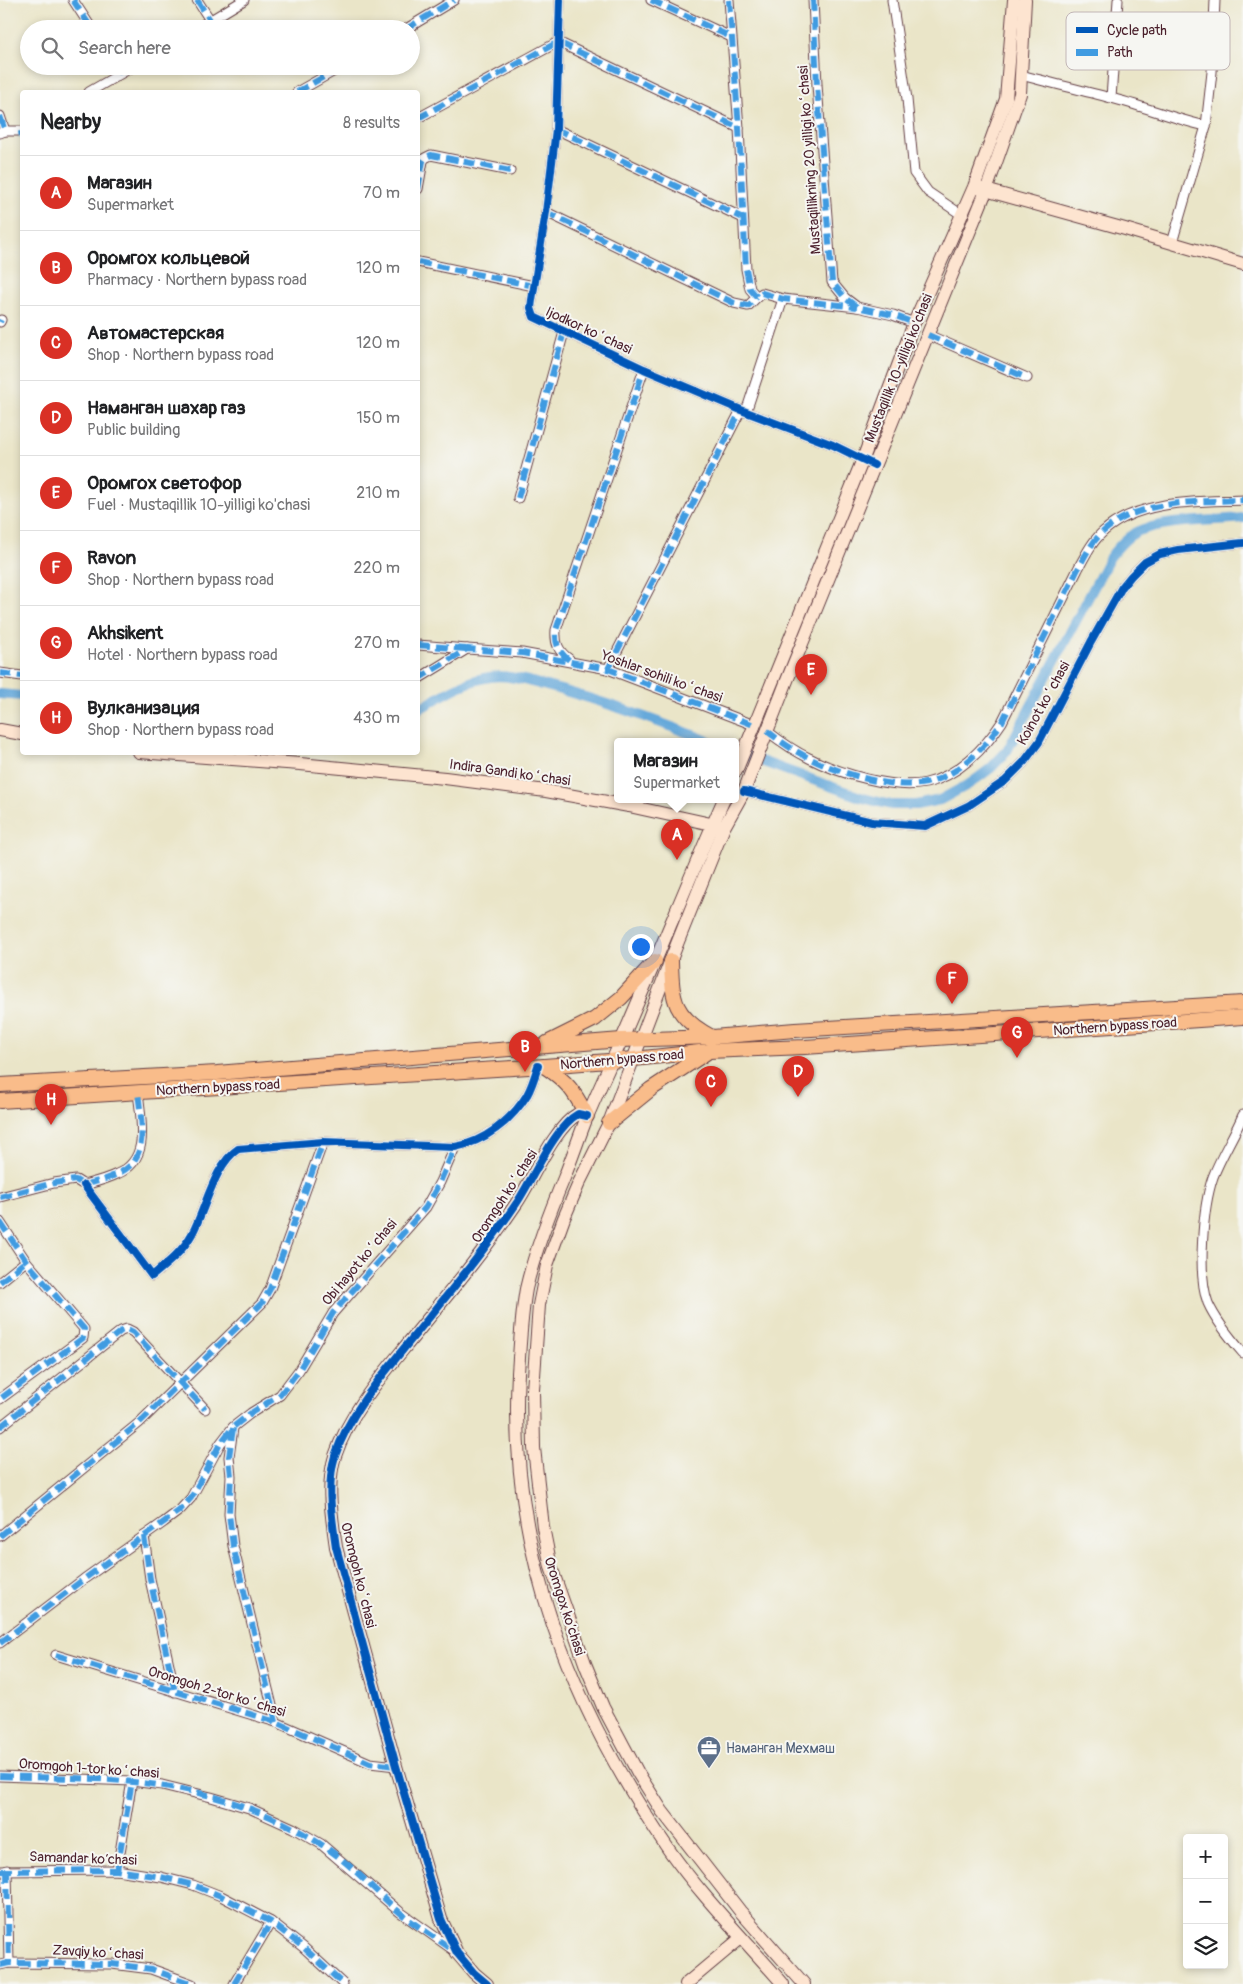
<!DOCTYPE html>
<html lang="en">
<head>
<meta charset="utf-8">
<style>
	:root { --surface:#fff; --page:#f2f2f2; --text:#202124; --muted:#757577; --line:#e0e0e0; --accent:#d93025 }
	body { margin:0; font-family:Pangolin,sans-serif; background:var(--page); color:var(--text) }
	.controls { position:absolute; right:15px; bottom:15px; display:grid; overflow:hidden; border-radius:5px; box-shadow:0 2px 8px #0003 }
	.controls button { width:45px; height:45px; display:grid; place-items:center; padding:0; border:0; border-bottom:1px solid var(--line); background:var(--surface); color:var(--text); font:25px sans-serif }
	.you { position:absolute; left:640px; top:946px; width:18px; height:18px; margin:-12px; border:4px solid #fff; border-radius:50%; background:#1a73e8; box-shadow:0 0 0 8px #1a73e833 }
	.badge { display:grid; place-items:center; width:32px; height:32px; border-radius:50%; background:var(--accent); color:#fff; font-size:16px; font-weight:700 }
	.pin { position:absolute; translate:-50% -41px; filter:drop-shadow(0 1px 2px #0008) }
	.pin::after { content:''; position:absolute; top:26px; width:18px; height:15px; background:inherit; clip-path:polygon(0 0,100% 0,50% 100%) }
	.popup { position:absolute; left:614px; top:738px; width:125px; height:65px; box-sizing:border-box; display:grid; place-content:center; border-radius:5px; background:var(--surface); filter:drop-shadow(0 1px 4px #0005); font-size:16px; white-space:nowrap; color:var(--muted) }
	.popup b { font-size:19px; color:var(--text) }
	.popup::after { content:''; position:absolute; left:50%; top:100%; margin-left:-10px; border:10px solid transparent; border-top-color:var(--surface) }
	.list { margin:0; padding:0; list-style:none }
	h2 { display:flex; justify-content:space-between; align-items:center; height:65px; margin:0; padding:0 20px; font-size:21px }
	h2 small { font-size:16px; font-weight:400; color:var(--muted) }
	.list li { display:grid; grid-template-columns:32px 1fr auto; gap:15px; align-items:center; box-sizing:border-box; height:75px; padding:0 20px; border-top:1px solid var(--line) }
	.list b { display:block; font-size:19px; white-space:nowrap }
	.list p { margin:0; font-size:16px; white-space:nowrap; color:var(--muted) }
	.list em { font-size:16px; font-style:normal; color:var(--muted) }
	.icon { flex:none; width:28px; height:28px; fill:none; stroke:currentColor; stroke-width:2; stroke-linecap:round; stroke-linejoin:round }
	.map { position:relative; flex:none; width:1243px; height:1984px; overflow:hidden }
	.search { position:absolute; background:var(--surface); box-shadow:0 2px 8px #0003; left:20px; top:20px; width:400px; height:55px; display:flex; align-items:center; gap:12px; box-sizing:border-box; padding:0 18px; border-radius:28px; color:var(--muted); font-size:19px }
	.panel { position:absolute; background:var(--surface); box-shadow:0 2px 8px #0003; left:20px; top:90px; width:400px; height:665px; border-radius:5px }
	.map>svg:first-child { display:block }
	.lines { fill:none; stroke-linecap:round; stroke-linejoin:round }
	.canal { stroke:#66a9da; stroke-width:10 }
	.street-casing { stroke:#623d43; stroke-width:11 }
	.secondary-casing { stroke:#623d43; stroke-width:14 }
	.primary-casing { stroke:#623d43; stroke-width:16 }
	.street { stroke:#fff; stroke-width:9 }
	.secondary { stroke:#fde4d0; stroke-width:12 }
	.primary { stroke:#f9bc8a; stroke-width:14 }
	.quiet { stroke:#409be1; stroke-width:6; stroke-dasharray:12 6; stroke-linecap:butt }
	.cycleway-casing { stroke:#f6f6f2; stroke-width:11 }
	.cycleway { stroke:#0057b8; stroke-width:8 }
	.labels { text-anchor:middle; stroke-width:4; stroke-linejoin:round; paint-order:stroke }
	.street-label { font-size:14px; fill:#4a1f2b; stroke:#f6f6f2 }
	.service-label { font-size:14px; fill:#4e5e75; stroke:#f6f6f2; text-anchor:start }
	.key { fill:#f6f6f2; stroke:#c2b6b6; stroke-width:1 }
	.key-label { font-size:14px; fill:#4a1f2b }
</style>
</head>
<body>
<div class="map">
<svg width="1243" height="1984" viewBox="0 0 1243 1984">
	<rect width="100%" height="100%" fill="#f6f6f2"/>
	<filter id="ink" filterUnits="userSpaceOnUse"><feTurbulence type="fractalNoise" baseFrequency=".02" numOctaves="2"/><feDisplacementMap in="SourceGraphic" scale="10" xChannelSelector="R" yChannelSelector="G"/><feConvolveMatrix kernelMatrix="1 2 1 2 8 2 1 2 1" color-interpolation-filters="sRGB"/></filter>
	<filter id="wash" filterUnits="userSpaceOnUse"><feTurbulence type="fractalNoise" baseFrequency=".0096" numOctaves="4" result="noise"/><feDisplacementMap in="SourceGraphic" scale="20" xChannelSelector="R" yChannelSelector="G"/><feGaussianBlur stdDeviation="1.12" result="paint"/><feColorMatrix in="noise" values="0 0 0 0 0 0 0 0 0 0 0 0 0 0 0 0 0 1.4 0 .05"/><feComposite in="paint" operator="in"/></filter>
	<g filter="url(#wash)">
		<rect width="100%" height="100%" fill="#eae5c8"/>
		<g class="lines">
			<g class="canal">
				<path d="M0,694L22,696"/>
				<path d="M418,710C440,697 463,681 490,677C510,674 530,682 550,687C604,701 656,721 709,741"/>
				<path d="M736,752L863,798L891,805H916L940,800L971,783L991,768L1007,751L1110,557C1118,547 1127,536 1139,531C1166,520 1213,521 1243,518"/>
			</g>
		</g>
	</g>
	<g filter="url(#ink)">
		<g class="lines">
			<defs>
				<g id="street">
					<path d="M73,0L92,29"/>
					<path d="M197,0L210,20"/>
					<path d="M560,0L556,129L546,212L532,300L531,308L534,317L644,369L741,410L833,445L874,465"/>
					<path d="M651,0L731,37"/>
					<path d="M729,0L739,128L746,269L750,289L757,297L762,293L783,299L857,307"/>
					<path d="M813,0L817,85L832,282L845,298L857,307L893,315L914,323"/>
					<path d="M892,0L907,99L914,173L928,192L962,215"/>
					<path d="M196,29L244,0"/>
					<path d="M406,29L454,0"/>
					<path d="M1021,75C1051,83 1081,90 1111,98C1143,106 1174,119 1206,126"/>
					<path d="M89,92L134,66"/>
					<path d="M297,92L343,66"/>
					<path d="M1111,98L1118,0"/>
					<path d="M0,116L5,131"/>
					<path d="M418,118L558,42L739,128"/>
					<path d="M556,129L743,218"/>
					<path d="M0,133L5,131H22"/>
					<path d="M418,189L423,161L425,158L431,155L510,171"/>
					<path d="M546,212L734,303L748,306L757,297"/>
					<path d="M1172,243L1206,126L1212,72L1215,0"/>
					<path d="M418,262L534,286"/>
					<path d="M0,322L1,320"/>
					<path d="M928,335L1027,378"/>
					<path d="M746,412L783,299"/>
					<path d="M518,498L564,332"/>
					<path d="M418,645L467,649"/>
					<path d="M569,659C558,651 555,643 556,630L644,369"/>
					<path d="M608,669L741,410"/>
					<path d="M0,673L22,676"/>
					<path d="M418,679L467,649L522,653L608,669L754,725"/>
					<path d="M767,731C780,741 794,751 809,758C838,773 894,790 926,783C958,776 985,748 1002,722L1078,569C1085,556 1092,541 1104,531C1140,499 1198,502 1243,500"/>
					<path d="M744,791L872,822L925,826L968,806L1005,781L1024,762L1039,742L1091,642L1122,587L1131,576L1145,562L1160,554L1178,550L1243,543"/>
					<path d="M1243,1115C1234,1136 1221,1156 1213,1177C1203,1206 1197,1274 1208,1303C1216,1321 1230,1338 1243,1353"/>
					<path d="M84,1185L152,1276C168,1263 182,1252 192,1234C206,1208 214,1165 238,1149L323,1142L455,1147C484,1142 511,1121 527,1095C532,1086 535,1076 538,1066"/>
					<path d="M0,1197L54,1183L76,1180L84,1185C95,1182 107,1179 117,1174C151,1160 141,1121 138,1092"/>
					<path d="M0,1222L26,1261L84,1329L83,1338L0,1399"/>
					<path d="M0,1282L26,1261"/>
					<path d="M0,1427L121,1331L127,1329L133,1332L205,1409"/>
					<path d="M233,1428L229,1457L231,1476L229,1514L233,1546L276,1722"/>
					<path d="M0,1536L139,1423L262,1303L270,1289L323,1142"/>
					<path d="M144,1536L150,1579L175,1692"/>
					<path d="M0,1643L84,1579L164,1522L180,1510L191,1498L220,1444L233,1427L251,1413L280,1395L299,1370L333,1313L426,1207L440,1182L455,1147"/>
					<path d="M56,1655L276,1722L370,1763L396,1766"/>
					<path d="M0,1776L132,1781L162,1785L211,1797L249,1808L293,1828L321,1844L400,1912L455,1951"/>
					<path d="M7,1870L9,1963"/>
					<path d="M117,1870L132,1781"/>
					<path d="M0,1871L117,1870L161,1877L193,1885L221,1896L271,1922L303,1947L343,1984"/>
					<path d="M0,1965L9,1963L112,1964L151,1969L192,1984"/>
					<path d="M234,1984L271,1922"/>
				</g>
				<g id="secondary">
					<path d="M978,188L1125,229L1243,264"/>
					<path d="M0,730L22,734"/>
					<path d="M139,752L300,764L445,778L546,791L629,806L720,826"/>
					<path d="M736,771L863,459L914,323L974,187L1006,99L1014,0"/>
					<path d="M724,799C689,878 657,959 622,1039C610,1065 598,1091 587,1117C579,1137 572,1158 564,1178C549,1214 535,1250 526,1289C521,1317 520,1345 518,1373C508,1550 570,1706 669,1850C703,1898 745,1940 783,1984"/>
					<path d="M487,1984L474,1973L457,1953L441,1919L396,1766L336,1547C332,1518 326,1485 335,1456C350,1411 385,1372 414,1336C449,1293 485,1250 516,1204C532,1181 554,1127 578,1114L587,1116"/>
					<path d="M686,1984L741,1938"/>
					<path d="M804,1984L740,1911L662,1811L638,1773L603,1707L586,1666L551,1567L543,1527L534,1448L533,1390L539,1305L547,1265L564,1218L579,1183L609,1123L677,944L724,827L744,791L786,683L986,191L1020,94L1025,0"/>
				</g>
				<g id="primary">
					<path d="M671,961C672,1001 674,1017 712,1037"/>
					<path d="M547,1043L595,1019L621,998L655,961"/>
					<path d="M544,1066C568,1082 574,1091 587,1116"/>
					<path d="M0,1085L217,1073L621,1040L713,1037L795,1030L1243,1003"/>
					<path d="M0,1101L544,1066L634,1059L709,1051L805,1047L1243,1017"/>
					<path d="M609,1123L651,1089L706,1053"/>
				</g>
			</defs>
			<use href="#street" class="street-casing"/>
			<use href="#secondary" class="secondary-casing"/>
			<use href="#primary" class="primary-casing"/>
			<use href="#street" class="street"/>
			<use href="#secondary" class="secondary"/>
			<use href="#primary" class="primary"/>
			<g class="quiet">
				<path d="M73,0L92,29"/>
				<path d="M197,0L210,20"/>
				<path d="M651,0L731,37"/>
				<path d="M729,0L739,128L746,269L750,289L757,297L762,293L783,299L857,307"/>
				<path d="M813,0L817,85L832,282L845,298L857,307L893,315L914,323"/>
				<path d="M406,29L454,0"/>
				<path d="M117,66L121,73"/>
				<path d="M297,92L343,66"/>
				<path d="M0,116L5,131"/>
				<path d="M418,118L558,42L739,128"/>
				<path d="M556,129L743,218"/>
				<path d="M21,131L22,138"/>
				<path d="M418,189L423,161L425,158L431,155L510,171"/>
				<path d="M546,212L734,303L748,306L757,297"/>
				<path d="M418,262L534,286"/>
				<path d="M0,322L1,320"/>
				<path d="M928,335L1027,378"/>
				<path d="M518,498L564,332"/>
				<path d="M418,645L467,649"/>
				<path d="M569,660C558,651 555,644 556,630L644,369"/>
				<path d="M608,669L741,410"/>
				<path d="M0,673L22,676"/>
				<path d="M418,679L467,649L522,653L608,669L754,725"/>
				<path d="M767,731C780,741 794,751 809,758C838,773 894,790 926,783C958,776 985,748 1002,722L1078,569C1085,556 1092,541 1104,531C1140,499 1198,502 1243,500"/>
				<path d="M0,1197L54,1183L76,1180L84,1185C95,1182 107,1179 117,1174C151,1160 141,1121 138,1092"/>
				<path d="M0,1222L26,1261L84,1329L83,1338L0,1399"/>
				<path d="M0,1282L26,1261"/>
				<path d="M0,1427L121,1331L127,1329L133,1332L205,1409"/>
				<path d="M233,1428L229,1457L231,1476L229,1514L233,1546L276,1722"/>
				<path d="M0,1536L139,1423L262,1303L270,1289L323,1142"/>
				<path d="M144,1536L150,1579L175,1692"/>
				<path d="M0,1643L84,1579L164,1522L180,1510L191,1498L220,1444L233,1427L251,1413L280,1395L299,1370L333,1313L426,1207L440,1182L455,1147"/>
				<path d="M56,1655L276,1722L370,1763L396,1766"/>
				<path d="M0,1776C44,1778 89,1777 133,1782C198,1788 264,1808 319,1843C348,1861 372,1888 397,1910C414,1925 435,1937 453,1950"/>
				<path d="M7,1870L9,1963"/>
				<path d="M117,1870L132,1781"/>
				<path d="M0,1871L117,1870L161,1877L193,1885L221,1896L271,1922L303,1947L343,1984"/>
				<path d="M0,1965L9,1963L112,1964L151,1969L192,1984"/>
				<path d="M234,1984L271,1922"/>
			</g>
			<defs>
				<g id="cycleway">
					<path d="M560,0L556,129L546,212L532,300L531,308L534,317L644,369L741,410L833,445L874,465"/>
					<path d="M744,791L872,822L925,826L968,806L1005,781L1024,762L1039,742L1091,642L1122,587L1131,576L1145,562L1160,554L1178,550L1243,543"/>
					<path d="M84,1185L152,1276C168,1263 182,1252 192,1234C206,1208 214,1165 238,1149L323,1142L455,1147C484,1142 511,1121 527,1095C532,1086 535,1076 538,1066"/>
					<path d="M487,1984L474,1973L457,1953L441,1919L396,1766L336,1547C332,1518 326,1485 335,1456C350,1411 385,1372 414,1336C449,1293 485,1250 516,1204C532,1181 554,1127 578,1114L587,1116"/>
				</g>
			</defs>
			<use href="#cycleway" class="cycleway-casing"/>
			<use href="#cycleway" class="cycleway"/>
		</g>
	</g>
	<defs>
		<symbol id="office-pin" viewBox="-11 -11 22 30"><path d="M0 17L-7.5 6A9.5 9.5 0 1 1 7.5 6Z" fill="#5c6f8a" stroke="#f6f6f2"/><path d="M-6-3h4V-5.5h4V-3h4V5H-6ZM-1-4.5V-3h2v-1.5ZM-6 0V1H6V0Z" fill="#fff"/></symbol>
	</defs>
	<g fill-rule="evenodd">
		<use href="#office-pin" x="695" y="1734" width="28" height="38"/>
	</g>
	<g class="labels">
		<g class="street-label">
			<text transform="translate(809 160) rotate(-94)" y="5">Mustaqillikning 20 yilligi koʻchasi</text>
			<text transform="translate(589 330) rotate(25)" y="5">Ijodkor koʻchasi</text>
			<text transform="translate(898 368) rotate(-68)" y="5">Mustaqillik 10-yilligi ko'chasi</text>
			<text transform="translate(662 676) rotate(20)" y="5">Yoshlar sohili koʻchasi</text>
			<text transform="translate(1043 703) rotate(-61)" y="5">Koinot koʻchasi</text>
			<text transform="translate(510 772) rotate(8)" y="5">Indira Gandi koʻchasi</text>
			<text transform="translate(1115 1026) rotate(-4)" y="5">Northern bypass road</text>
			<text transform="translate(622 1059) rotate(-5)" y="5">Northern bypass road</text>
			<text transform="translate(218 1087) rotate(-3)" y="5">Northern bypass road</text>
			<text transform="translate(504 1196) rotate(-57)" y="5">Oromgoh koʻchasi</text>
			<text transform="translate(359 1262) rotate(-50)" y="5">Obi hayot koʻchasi</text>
			<text transform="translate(359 1575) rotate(76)" y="5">Oromgoh koʻchasi</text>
			<text transform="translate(565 1606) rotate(72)" y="5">Oromgox ko‘chasi</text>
			<text transform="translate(217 1691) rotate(17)" y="5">Oromgoh 2-tor koʻchasi</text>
			<text transform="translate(89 1768) rotate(4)" y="5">Oromgoh 1-tor koʻchasi</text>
			<text transform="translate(83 1858) rotate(2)" y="5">Samandar ko‘chasi</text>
			<text transform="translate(98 1952) rotate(3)" y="5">Zavqiy koʻchasi</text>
		</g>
		<g class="service-label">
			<text x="726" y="1753">Наманган Мехмаш</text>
		</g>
	</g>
	<rect x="1066" y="12" width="164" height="58" rx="8" class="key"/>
	<rect x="1076" y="27" width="22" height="6" fill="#0057b8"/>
	<rect x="1076" y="49" width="22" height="7" fill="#409be1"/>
	<g class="key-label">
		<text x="1107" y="35">Cycle path</text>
		<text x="1107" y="57">Path</text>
	</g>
</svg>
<div class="controls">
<button>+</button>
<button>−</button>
<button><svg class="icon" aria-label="layers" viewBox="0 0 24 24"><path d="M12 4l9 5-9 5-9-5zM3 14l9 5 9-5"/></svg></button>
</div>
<div class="you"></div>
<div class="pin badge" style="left:677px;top:860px">A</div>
<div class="popup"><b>Магазин</b>Supermarket</div>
<div class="pin badge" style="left:525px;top:1072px">B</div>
<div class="pin badge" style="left:711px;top:1107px">C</div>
<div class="pin badge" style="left:798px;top:1097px">D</div>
<div class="pin badge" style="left:811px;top:695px">E</div>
<div class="pin badge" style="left:952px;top:1004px">F</div>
<div class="pin badge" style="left:1017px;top:1058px">G</div>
<div class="pin badge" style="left:51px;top:1125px">H</div>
<div class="search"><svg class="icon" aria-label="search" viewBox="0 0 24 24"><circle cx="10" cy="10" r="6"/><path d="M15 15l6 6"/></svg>Search here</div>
<section class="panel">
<h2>Nearby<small>8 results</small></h2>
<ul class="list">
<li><span class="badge">A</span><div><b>Магазин</b><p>Supermarket</p></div><em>70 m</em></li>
<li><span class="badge">B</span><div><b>Оромгох кольцевой</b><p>Pharmacy · Northern bypass road</p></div><em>120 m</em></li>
<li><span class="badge">C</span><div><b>Автомастерская</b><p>Shop · Northern bypass road</p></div><em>120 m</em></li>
<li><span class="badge">D</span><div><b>Наманган шахар газ</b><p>Public building</p></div><em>150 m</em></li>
<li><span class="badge">E</span><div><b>Оромгох светофор</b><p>Fuel · Mustaqillik 10-yilligi ko'chasi</p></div><em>210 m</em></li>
<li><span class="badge">F</span><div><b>Ravon</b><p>Shop · Northern bypass road</p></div><em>220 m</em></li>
<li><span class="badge">G</span><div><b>Akhsikent</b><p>Hotel · Northern bypass road</p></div><em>270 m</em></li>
<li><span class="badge">H</span><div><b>Вулканизация</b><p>Shop · Northern bypass road</p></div><em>430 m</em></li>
</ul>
</section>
</div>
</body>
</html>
